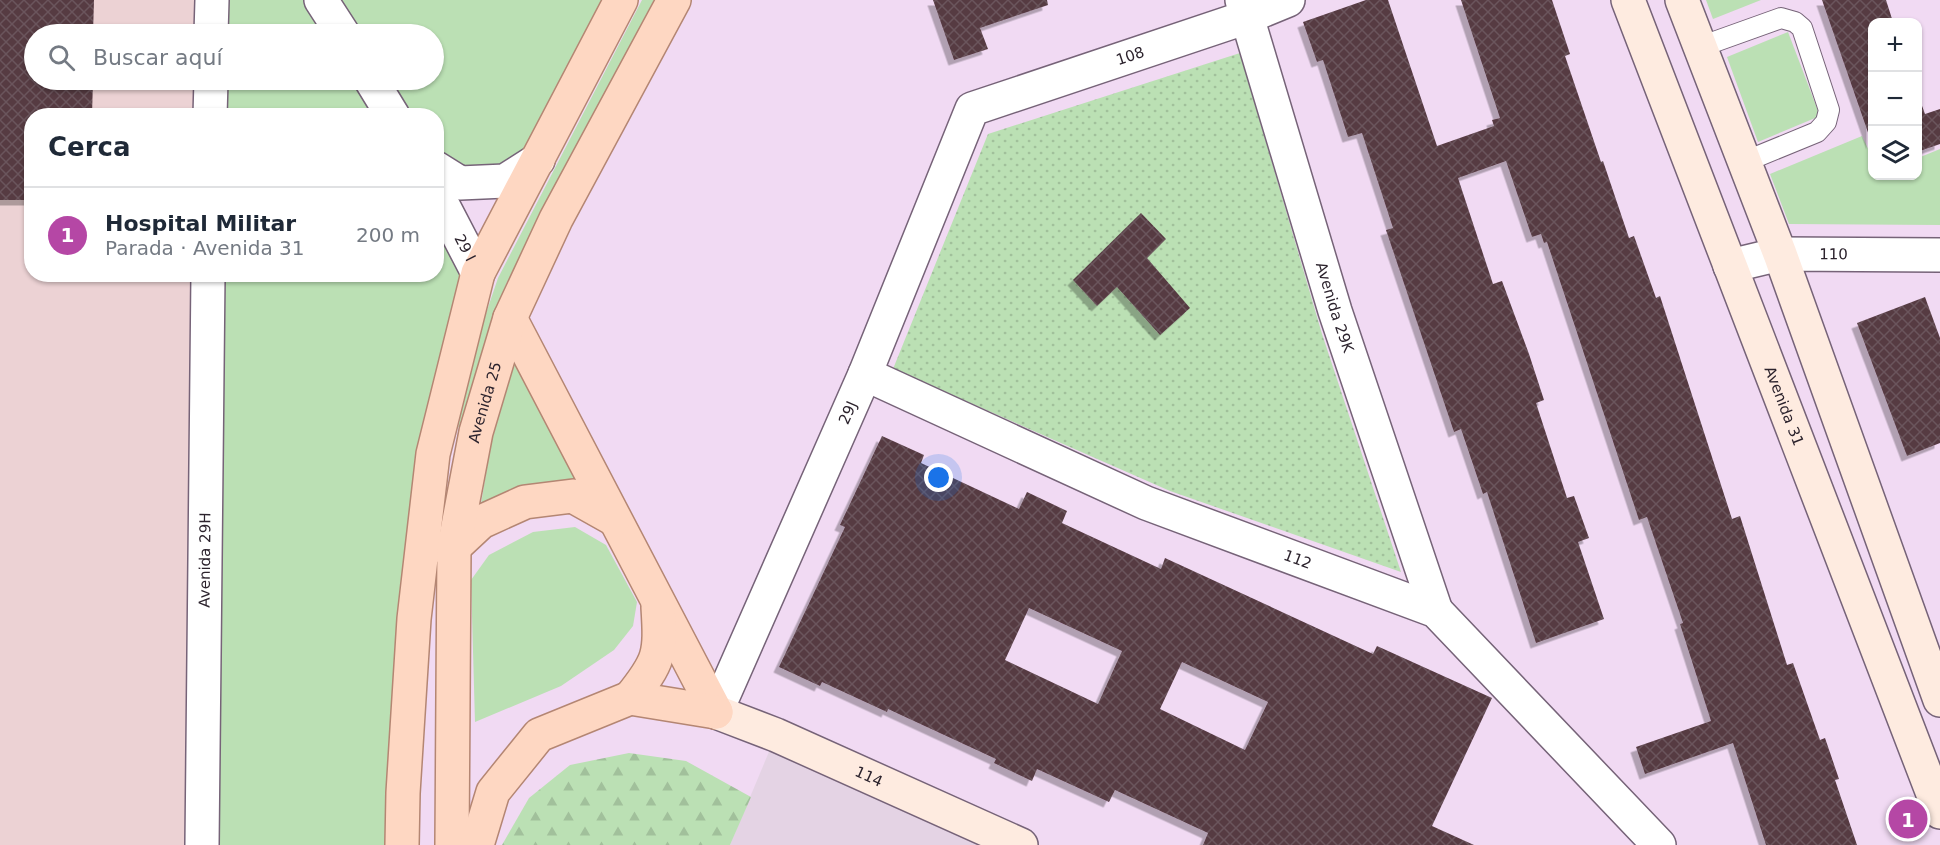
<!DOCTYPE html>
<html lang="es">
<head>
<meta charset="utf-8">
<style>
	:root { --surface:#fff; --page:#f2f2f3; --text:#1f2937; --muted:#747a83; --line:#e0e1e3; --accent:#b547a5 }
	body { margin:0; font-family:"DejaVu Sans",sans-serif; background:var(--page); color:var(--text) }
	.controls { position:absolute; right:18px; top:18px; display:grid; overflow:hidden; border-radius:12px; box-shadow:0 2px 4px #0004 }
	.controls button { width:54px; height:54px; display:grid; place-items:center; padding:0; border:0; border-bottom:2px solid var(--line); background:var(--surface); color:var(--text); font:30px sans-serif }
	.you { position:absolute; left:939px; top:478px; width:21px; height:21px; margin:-15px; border:4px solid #fff; border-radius:50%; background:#1a73e8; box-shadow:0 0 0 9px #1a73e833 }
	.badge { display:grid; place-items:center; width:39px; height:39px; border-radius:50%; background:var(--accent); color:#fff; font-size:20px; font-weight:700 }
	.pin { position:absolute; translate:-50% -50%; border:3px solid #fff; box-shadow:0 2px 6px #0006 }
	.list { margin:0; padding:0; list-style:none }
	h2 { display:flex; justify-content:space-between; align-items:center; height:78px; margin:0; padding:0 24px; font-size:26px }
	h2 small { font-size:20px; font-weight:400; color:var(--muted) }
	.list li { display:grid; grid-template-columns:39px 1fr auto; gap:18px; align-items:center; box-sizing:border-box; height:96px; padding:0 24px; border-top:2px solid var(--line) }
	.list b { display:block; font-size:22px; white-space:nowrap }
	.list p { margin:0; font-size:20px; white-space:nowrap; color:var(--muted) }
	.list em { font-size:20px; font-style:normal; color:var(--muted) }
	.icon { flex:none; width:33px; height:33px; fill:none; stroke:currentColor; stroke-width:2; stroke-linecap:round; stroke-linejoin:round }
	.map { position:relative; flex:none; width:1940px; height:845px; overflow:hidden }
	.search { position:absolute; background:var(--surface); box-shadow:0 2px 4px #0004; left:24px; top:24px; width:420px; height:66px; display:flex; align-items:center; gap:15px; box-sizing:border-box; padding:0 21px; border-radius:33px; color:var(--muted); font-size:22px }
	.panel { position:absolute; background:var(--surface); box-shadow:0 2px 4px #0004; left:24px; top:108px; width:420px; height:174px; border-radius:24px }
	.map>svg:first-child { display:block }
	.education { fill:#ecd2d4 }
	.medical { fill:#e4d3e4 }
	.grass { fill:#bbe0b4 }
	.forest { fill:url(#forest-firs) }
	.park { fill:url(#park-dots) }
	.building { fill:url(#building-cross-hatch); fill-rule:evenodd; filter:url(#shadow) }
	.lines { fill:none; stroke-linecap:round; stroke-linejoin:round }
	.lane-casing { stroke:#766378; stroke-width:22 }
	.street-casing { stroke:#766378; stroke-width:36 }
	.secondary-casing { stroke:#766378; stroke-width:36 }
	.primary-casing { stroke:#b48673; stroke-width:36 }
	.lane { stroke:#fff; stroke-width:20 }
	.street { stroke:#fff; stroke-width:33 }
	.secondary { stroke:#feebe0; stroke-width:33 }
	.primary { stroke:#fed7c2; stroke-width:33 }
	.labels { text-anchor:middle; stroke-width:6; stroke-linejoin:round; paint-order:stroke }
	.street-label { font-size:15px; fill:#2c232d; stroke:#f1daf3 }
</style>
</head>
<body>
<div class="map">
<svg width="1940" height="845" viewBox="0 0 1940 845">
	<defs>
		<pattern id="forest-firs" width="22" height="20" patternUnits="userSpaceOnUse" patternTransform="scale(1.5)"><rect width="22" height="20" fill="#bbe0b4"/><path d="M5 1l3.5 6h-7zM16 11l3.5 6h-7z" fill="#a1c09b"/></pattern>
		<pattern id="park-dots" width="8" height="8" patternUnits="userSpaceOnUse" patternTransform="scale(1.5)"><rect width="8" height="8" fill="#bbe0b4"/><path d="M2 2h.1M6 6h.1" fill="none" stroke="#a1c09b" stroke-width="1.8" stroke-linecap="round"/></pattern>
		<pattern id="building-cross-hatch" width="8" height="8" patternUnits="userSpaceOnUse" patternTransform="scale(1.5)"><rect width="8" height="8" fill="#563a43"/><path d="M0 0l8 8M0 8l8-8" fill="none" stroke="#6b545c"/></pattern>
		<filter id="shadow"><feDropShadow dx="-5.5" dy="5.5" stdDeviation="0" flood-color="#0004"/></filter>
	</defs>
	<rect width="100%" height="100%" fill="#f1daf3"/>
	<path class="education" d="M0,0H212L211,34H34V80H211L210,115L32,116V274L208,275L202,845H0Z"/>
	<path class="medical" d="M776,735L1021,845H730Z"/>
	<g class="grass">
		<path d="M212,0H621L505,181L437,168L436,116H210L211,80H434V34H211Z"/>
		<path d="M642,0H654L507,282L490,324L465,428L458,427L477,340L498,278Z"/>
		<path d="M1706,0H1761L1713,19Z"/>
		<path d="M1788,32L1820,116L1758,142L1727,57Z"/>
		<path d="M1862,136L1872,157V176H1918V158L1940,149V225L1789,224L1770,174Z"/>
		<path d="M437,192L478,273L433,454L403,845H202L208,275L436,274Z"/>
		<path d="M516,357L578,479L520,488L480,510L491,443Z"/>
		<path d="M575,527L606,545L637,602L633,626L614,650L561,686L475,722L471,580L489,555L533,532Z"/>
	</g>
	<path class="forest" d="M629,753L686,761L751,797L730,845H502L529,798L570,765Z"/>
	<path class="park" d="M1240,53L1322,334L1401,572L1170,491L893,369L988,134Z"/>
	<g class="building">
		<path d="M0,0H94L93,34H34V80H93L92,116H32V200H0Z"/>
		<path d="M933,0H1047L1048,5L980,28L988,49L954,60Z"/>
		<path d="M1366,0H1388L1437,146L1494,126L1492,120L1500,118L1461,0H1552L1570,54L1565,56L1601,162L1603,161L1629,238L1634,236L1656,298L1660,296L1732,519L1740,516L1787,665L1793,663L1820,740L1825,738L1839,779L1835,780L1857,845H1766L1733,743L1645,774L1636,747L1711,721L1680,624L1683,623L1647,517L1639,520L1547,242L1544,243L1541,234L1532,237L1506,161L1458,178L1493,284L1502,281L1529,354L1544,400L1536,403L1567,498L1574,496L1589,538L1578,542L1604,619L1536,643L1487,492L1483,494L1461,429L1454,432L1386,230L1393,228L1362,133L1348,137L1323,60L1317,62L1303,22Z"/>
		<path d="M1822,0H1886L1893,22H1872V144Z"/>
		<path d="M1917,92L1925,114L1940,109V144L1917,152Z"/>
		<path d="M1141,213L1166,239L1147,258L1190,308L1160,335L1117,287L1097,306L1073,280Z"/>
		<path d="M1925,297L1940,338V443L1907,456L1857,323Z"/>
		<path d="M882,436L924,455L921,463L1019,509L1027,492L1067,511L1062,523L1161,569L1165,558L1373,654L1377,646L1492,698L1432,826L1474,845H1203L1208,833L1115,790L1109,802L1037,769L1032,781L994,763L996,759L888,709L887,712L822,682L820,686L779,667L845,527L840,525ZM1029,608L1122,651L1098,704L1005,660ZM1182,662L1268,702L1245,750L1160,709Z"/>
	</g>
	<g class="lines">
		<defs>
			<path id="lane" d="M1700,47L1781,18L1795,22L1802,28L1829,110L1826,122L1817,132L1744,162"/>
			<g id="street">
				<path d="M321,0L343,34"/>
				<path id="s1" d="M1242,0L1335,311L1436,611"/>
				<path d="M211,34L212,0"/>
				<path d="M371,80L393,116"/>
				<path d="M210,116L211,80"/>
				<path d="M436,168L460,183L505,181L538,160"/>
				<path id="s2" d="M436,192L478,273"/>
				<path id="s3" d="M1730,266L1780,254L1940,255"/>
				<path id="s4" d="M865,374L1146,503L1436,611L1659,845"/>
				<path id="s5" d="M716,712L865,374L972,109L1247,17L1288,0"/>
				<path id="s6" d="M202,845L208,274"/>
			</g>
			<g id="secondary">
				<path id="s7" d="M1628,0L1940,812"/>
				<path d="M1682,0L1780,254L1940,700"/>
				<path id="s8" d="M716,712L776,735L1021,845"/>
			</g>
			<g id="primary">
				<path d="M510,318L716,712"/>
				<path d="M450,551L481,522L525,502L573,496L614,519"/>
				<path d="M630,698C660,661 661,654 658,607"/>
				<path d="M402,845L403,793L414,619L433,454L478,273L621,0"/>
				<path id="s9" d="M452,845L454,547L476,432L510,318L556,219L674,0"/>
				<path d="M477,845L493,792L539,735L630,698L716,712"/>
			</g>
		</defs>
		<use href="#lane" class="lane-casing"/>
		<use href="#street" class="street-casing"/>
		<use href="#secondary" class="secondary-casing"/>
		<use href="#primary" class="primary-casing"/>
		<use href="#lane" class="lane"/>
		<use href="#street" class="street"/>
		<use href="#secondary" class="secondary"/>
		<use href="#primary" class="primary"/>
	</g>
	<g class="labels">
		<g class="street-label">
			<text dy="5" stroke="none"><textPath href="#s5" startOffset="822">108</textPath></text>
			<text dy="5" stroke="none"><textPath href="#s2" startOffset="63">29 I</textPath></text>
			<text dy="5" stroke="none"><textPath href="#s3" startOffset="105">110</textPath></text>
			<text dy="5" stroke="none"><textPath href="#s1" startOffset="321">Avenida 29K</textPath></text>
			<text dy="5" stroke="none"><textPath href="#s9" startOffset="446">Avenida 25</textPath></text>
			<text dy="5" stroke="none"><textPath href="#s7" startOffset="435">Avenida 31</textPath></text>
			<text dy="5" stroke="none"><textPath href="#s5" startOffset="327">29J</textPath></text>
			<text dy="5" stroke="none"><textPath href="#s4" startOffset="471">112</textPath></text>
			<text dy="5" stroke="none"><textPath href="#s6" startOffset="285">Avenida 29H</textPath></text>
			<text dy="5" stroke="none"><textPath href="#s8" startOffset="166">114</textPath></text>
		</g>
	</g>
</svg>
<div class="controls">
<button>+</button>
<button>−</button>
<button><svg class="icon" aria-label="layers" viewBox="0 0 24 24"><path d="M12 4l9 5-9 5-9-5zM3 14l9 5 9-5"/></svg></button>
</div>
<div class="you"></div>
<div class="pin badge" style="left:1908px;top:819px">1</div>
<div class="search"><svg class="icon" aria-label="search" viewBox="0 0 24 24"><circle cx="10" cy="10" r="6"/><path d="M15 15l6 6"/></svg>Buscar aquí</div>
<section class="panel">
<h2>Cerca<small></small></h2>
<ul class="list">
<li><span class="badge">1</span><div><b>Hospital Militar</b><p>Parada · Avenida 31</p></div><em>200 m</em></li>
</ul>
</section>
</div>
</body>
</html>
